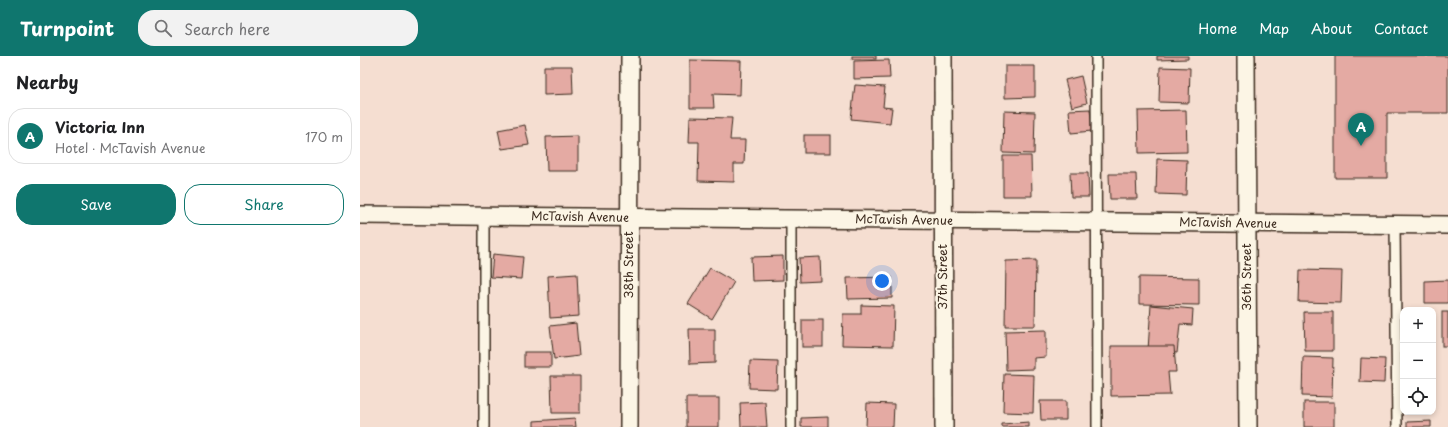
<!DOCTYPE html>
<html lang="en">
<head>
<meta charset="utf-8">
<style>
	:root { --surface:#fff; --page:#f2f2f2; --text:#202124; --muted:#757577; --line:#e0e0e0; --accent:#0f766e }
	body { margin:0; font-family:"Playpen Sans",sans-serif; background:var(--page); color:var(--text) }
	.controls { position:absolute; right:12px; bottom:12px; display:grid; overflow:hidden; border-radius:8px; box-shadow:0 2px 6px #0003 }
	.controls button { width:36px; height:36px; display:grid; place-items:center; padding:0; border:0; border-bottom:1px solid var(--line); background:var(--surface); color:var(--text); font:20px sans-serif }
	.you { position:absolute; left:522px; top:225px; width:14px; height:14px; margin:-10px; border:3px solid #fff; border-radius:50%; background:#1a73e8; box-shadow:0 0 0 6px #1a73e833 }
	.badge { display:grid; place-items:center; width:26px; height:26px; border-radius:50%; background:var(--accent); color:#fff; font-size:13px; font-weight:700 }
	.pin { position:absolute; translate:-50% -33px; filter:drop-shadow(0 1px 2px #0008) }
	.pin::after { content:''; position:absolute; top:21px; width:14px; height:12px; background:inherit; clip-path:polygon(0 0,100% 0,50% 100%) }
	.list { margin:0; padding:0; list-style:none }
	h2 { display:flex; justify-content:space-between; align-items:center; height:52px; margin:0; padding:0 16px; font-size:17px }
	h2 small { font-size:13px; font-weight:400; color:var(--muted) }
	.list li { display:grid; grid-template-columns:26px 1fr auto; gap:12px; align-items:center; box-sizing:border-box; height:56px; margin:0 8px 8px; padding:0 8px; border:1px solid var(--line); border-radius:16px }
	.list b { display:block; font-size:15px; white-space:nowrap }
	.list p { margin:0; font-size:13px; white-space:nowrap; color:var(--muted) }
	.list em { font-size:13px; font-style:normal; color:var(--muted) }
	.actions { display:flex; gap:8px; padding:12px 16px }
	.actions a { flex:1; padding:9px 0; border:1px solid var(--accent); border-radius:16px; text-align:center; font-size:14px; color:var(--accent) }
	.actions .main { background:var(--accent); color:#fff }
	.icon { flex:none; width:22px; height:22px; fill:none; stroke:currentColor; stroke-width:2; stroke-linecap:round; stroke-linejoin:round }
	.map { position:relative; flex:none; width:1088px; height:371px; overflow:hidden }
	header { display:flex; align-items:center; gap:24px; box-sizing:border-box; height:56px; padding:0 20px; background:var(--accent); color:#fff }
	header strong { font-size:19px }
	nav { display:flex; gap:22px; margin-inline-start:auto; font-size:14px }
	.search { width:280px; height:36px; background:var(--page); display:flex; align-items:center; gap:10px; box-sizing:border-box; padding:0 14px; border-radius:16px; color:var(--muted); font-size:15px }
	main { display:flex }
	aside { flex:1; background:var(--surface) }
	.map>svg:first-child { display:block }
	.building { fill:#e4aaa3; stroke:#3b2a1e }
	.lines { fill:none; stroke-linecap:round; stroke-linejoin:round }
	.service-casing { stroke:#3b2a1e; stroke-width:12 }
	.minor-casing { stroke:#3b2a1e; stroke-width:20 }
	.service { stroke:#fcf5e5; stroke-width:9 }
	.minor { stroke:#fcf5e5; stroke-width:17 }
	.labels { text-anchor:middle; stroke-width:4; stroke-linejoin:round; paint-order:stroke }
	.street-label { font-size:12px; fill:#3b2a1e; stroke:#fcf5e5 }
</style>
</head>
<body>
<header>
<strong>Turnpoint</strong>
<div class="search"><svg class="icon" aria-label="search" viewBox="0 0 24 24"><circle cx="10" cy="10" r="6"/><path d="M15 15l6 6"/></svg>Search here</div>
<nav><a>Home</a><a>Map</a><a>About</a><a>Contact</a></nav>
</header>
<main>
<aside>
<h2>Nearby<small></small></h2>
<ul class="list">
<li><span class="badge">A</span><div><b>Victoria Inn</b><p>Hotel · McTavish Avenue</p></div><em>170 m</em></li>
</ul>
<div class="actions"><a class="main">Save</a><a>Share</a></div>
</aside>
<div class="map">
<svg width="1088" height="371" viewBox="0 0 1088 371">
	<rect width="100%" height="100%" fill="#f5ded1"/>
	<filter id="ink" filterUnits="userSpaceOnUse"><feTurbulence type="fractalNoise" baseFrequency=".025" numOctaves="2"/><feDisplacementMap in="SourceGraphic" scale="8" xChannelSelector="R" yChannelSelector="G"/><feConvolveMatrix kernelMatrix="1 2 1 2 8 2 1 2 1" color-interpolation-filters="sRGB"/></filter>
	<g filter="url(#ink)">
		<g class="building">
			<rect x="492" y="0" width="24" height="3"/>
			<path d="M797,0H828V3L797,4Z"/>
			<path d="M975,0H1088V57H1027V122H975Z"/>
			<path d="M330,4L381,5L380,39L353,38L354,52H330Z"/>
			<path d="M529,4L530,22L494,23V5Z"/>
			<path d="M184,10H212L213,38L184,39Z"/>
			<path d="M645,10H675V41L645,42Z"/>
			<path d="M800,11L830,12L829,47L799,46Z"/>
			<path d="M721,20L727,47L712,51L705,24Z"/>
			<path d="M495,29L525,31L523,51L532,52L530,67L491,63Z"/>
			<path d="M730,53L732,75L711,77L709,54Z"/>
			<path d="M826,54L827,96L779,97L778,55Z"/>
			<path d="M644,55L675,56L674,98L643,97Z"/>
			<path d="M330,61L372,62L370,84H385L384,108H374V126L338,125L339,86H329Z"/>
			<path d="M165,69L169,89L142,93L138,74Z"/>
			<rect x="444" y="79" width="27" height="18"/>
			<path d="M218,80V115H187L186,81Z"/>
			<path d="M643,100H671L672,140H643Z"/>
			<path d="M797,103L827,104L826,139L796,138Z"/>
			<path d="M710,117H728L729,141H711Z"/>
			<path d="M749,118H776L777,143H750Z"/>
			<path d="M133,198L163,201L161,223L131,221Z"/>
			<path d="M423,200V224L392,225L391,201Z"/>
			<path d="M460,201L461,225L440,226L439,202Z"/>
			<path d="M676,204L675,270H645L646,205Z"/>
			<path d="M350,212L374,226L352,263L328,248Z"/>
			<path d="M940,214L982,215L981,247L939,246Z"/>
			<path d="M217,218L219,260L190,262L188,220Z"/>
			<path d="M532,221V242L488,243L487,222Z"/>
			<path d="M779,221L839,222V249L779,248Z"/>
			<path d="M1088,224V247H1065V225Z"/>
			<path d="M501,249L534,250L533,290L482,289L483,258H501Z"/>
			<path d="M791,249L833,253L832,269L820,268L817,297L788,294Z"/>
			<path d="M944,256H973V295H945Z"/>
			<rect x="1082" y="256" width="6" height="34"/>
			<rect x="442" y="264" width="21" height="27"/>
			<path d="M216,267L219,300L194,303L190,270Z"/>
			<path d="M329,273H355V307L330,308Z"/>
			<path d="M686,274V301L674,302V313L646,314L645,275Z"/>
			<path d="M751,290H814L816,316H808L810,339L751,340Z"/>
			<rect x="164" y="296" width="27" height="15"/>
			<path d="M943,301L973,302L972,341L942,340Z"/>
			<path d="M1001,302L1025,303L1024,327L1000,326Z"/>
			<path d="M390,305L418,306L417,333L389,332Z"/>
			<path d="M644,318L674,319L673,357L643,356Z"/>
			<path d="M191,320H220V357H192Z"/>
			<rect x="326" y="342" width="33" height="29"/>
			<path d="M680,345H706V364H681Z"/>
			<path d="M405,346L407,371H381L380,347Z"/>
			<rect x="944" y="346" width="30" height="25"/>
			<path d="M507,347L534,348L533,371H506Z"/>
			<path d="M468,361V371H441V362Z"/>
			<path d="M215,362L216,371H174V365Z"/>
			<path d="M1071,365V371H1047V366Z"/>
			<path d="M669,366V371H642V368Z"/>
		</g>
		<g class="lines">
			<defs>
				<g id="service">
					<path d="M736,0L737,371"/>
					<path d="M124,160V371"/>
					<path d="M1035,168L1037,371"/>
					<path d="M431,371V163"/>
				</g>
				<g id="minor">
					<path d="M583,0L584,371"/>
					<path d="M886,0L888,371"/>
					<path d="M0,159L1088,169"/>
					<path d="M269,371L270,0"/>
				</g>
			</defs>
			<use href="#service" class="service-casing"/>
			<use href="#minor" class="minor-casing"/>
			<use href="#service" class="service"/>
			<use href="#minor" class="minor"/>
		</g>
	</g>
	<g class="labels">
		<g class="street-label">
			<text transform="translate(220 161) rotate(1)" y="4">McTavish Avenue</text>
			<text transform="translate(544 164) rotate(1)" y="4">McTavish Avenue</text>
			<text transform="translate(868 167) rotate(1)" y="4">McTavish Avenue</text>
			<text transform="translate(269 209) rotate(-90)" y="4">38th Street</text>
			<text transform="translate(583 221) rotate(-90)" y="4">37th Street</text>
			<text transform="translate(887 221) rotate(-90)" y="4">36th Street</text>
		</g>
	</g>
</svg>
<div class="controls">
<button>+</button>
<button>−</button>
<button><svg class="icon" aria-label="locate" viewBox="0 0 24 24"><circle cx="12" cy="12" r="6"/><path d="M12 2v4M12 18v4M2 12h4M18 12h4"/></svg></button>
</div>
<div class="you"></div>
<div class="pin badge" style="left:1001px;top:90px">A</div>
</div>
</main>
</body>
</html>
